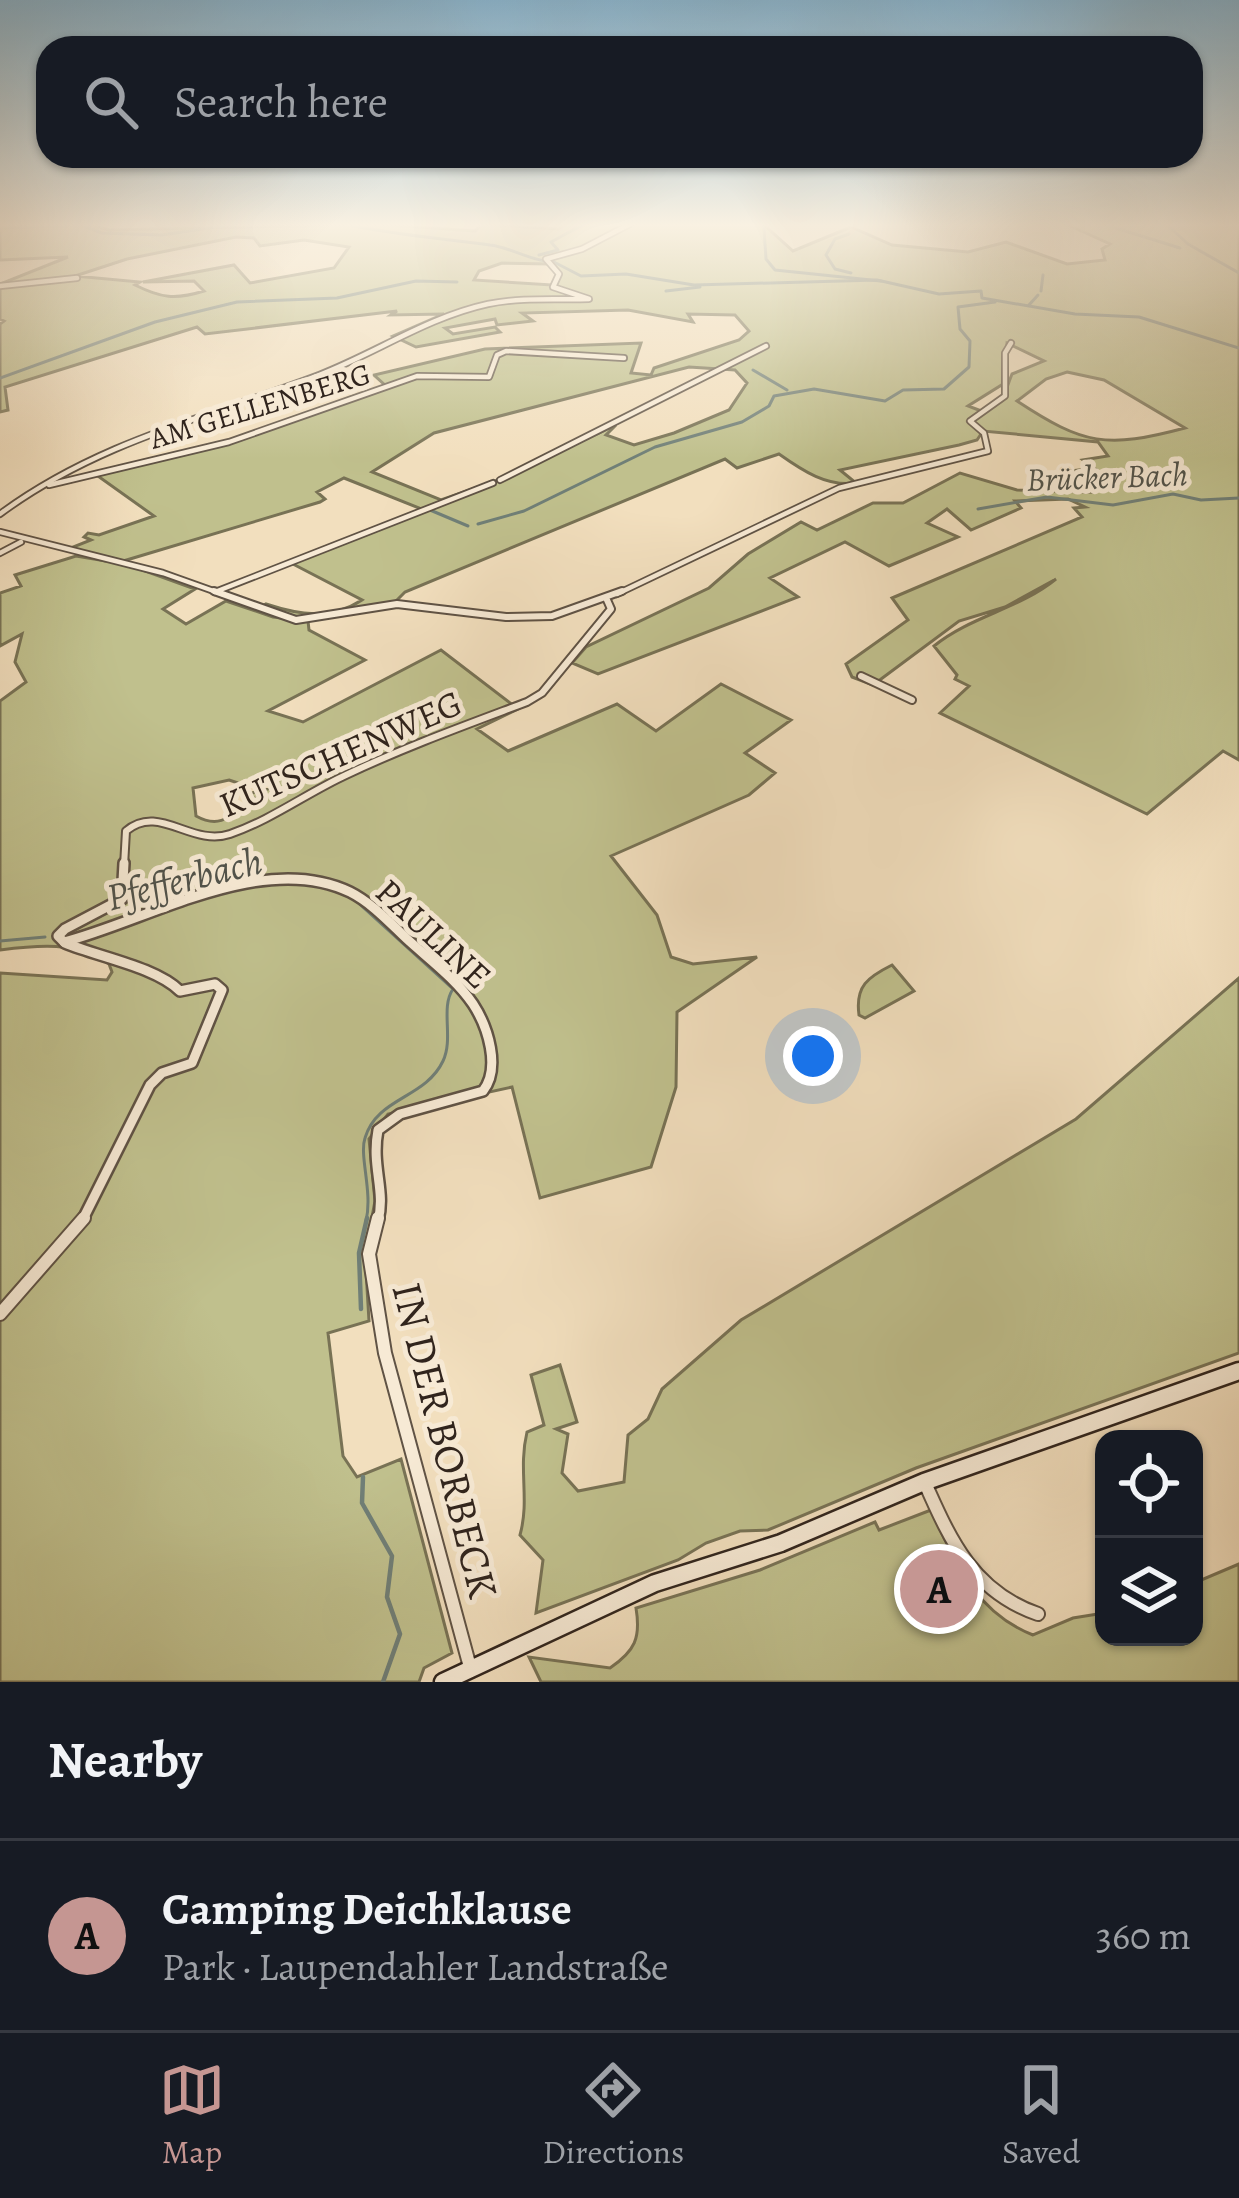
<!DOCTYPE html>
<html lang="en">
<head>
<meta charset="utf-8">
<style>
	:root { --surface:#171b24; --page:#20242c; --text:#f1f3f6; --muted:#9ea1a6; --line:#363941; --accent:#c59692 }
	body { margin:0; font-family:Alegreya,serif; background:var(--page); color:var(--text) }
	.controls { position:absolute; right:36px; bottom:36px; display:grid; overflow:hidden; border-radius:24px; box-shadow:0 3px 9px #0004 }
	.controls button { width:108px; height:108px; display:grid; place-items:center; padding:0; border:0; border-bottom:3px solid var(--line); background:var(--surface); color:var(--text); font:60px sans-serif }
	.you { position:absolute; left:813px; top:1056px; width:42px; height:42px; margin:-30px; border:9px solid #fff; border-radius:50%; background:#1a73e8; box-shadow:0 0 0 18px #1a73e833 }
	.badge { display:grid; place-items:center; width:78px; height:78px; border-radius:50%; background:var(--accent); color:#111; font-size:39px; font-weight:700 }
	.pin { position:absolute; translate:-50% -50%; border:6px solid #fff; box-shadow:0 3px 12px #0006 }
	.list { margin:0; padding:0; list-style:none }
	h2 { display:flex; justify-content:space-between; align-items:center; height:156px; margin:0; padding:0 48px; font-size:51px }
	h2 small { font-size:39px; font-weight:400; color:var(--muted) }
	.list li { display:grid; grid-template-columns:78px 1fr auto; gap:36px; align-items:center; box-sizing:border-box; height:192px; padding:0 48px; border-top:3px solid var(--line) }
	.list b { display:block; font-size:45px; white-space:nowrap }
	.list p { margin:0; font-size:39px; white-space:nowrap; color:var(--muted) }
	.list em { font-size:39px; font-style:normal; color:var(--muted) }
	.icon { flex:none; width:66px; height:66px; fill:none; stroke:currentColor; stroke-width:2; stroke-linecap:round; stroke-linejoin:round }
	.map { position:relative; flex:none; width:1239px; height:1682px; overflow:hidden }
	.search { position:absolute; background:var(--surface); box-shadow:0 3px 9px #0004; left:36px; right:36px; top:36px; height:132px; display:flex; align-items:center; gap:30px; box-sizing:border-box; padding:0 42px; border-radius:36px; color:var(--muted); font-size:45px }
	.sheet { height:348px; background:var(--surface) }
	nav { display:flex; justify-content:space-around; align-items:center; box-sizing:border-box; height:168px; border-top:3px solid var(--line); background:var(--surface); font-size:33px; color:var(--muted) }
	nav a { display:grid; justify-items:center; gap:6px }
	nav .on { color:var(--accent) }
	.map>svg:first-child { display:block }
	.green { fill:#c0c08d; stroke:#787255; stroke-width:3; fill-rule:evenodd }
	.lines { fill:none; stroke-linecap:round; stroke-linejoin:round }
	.stream-far1 { stroke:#707f77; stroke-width:3 }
	.stream { stroke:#707f77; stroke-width:4.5 }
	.minor-far3-casing { stroke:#605345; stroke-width:8 }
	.minor-far2-casing { stroke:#605345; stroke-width:10 }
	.minor-far1-casing { stroke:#605345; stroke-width:14 }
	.minor-casing { stroke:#605345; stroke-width:16 }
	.secondary-casing { stroke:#30241d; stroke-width:21 }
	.minor-far3 { stroke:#f7ead5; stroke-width:4.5 }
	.minor-far2 { stroke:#f7ead5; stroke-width:6 }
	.minor-far1 { stroke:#f7ead5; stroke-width:9 }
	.minor { stroke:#f7ead5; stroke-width:12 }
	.secondary { stroke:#f7ead5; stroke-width:16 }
	.labels { text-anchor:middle; stroke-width:10; stroke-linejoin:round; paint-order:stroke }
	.far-street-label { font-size:30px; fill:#30241d; stroke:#f7ead5 }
	.far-water-label { font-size:33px; font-style:italic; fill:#50524a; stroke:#f7ead5 }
	.street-label { font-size:36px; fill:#30241d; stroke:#f7ead5 }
	.water-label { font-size:39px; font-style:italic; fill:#50524a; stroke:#f7ead5 }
	.near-street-label { font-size:42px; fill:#30241d; stroke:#f7ead5 }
</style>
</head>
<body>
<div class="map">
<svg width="1239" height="1682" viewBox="0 0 1239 1682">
	<rect width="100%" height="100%" fill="#f2dfbe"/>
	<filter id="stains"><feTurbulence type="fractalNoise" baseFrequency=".00167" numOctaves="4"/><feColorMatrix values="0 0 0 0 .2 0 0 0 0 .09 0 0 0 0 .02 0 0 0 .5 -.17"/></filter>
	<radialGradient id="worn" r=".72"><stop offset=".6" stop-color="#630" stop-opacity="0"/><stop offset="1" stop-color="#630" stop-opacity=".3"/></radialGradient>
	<g class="green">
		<path d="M87,224L109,230L376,224L475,231L482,224L558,229L565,224H763L793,251L851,227L892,245L968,252L1006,242L1067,264L1105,260L1102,249L1110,244L1066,224H1239V760L1223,751L1147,814L940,713L969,686L955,679L957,675L934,646C971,616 1019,609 1056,579L1005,607L959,621L873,685L852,677L846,664L908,620L892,598L1082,517L1074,508L1085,507L1068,499L1015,501L1021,508L971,530L947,509L927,523L958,537L889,566L845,542L770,578L798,597L598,674L572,663L586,647L709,588L748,554L801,522L817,530L873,503H903L960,473L1017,490L1089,492L1063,472L1094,468L1083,460L1108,456L1098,442L983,431L977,440L959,445L840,470L856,483C827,487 803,471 779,454L737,468L725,459L405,592L395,602L297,619L259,608L266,604C299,615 331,620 362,600L291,563L424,510L344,478L317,492L325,499L320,502L120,562L195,589L163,609L186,624L226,601L273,617L308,621L309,630L365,660L268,711L303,722L441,650L518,709L477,729L508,751L617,704L656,731L721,684L791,720L745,753L775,773L749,795L611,856L657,915L671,957L693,964L757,957L677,1012L676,1087L651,1167L540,1198L512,1087L388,1114L369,1139L375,1201L365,1254L369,1321L328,1333L343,1456L357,1477L401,1459L452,1653L424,1668L419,1682H0V973L107,980L112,972L109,964C76,941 38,945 0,950V701L26,682L15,662L22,634L0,646V593L21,586L15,575L76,556L106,561L68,549L91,540L84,537L88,533L99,535L154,516L95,474L234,441L387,387L374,375L485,349L641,343L631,373L651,375L654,368L739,340L749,331L735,315L688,314L693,322L628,310L522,313L533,321L497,325L495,319L445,328L453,334L495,327L500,332L416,347L393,336L444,314L391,315L397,311L205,334L197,327L5,387L8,410L0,412V324L4,321L0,319V284L68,257L0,260V227ZM236,237L254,238L260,246L304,240L349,247L334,268L250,283L234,265L143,282L194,281L204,291C175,300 161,298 135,285L140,282L75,276L127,259ZM502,263L549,264L559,277L552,285L474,280L479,271ZM1007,343L1044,361L1012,374C1004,394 1005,402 984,412L968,406L1003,384ZM689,367L735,370L747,383L729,410L674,433L634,445L606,435L616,425L504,478L441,500L372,472L434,433ZM1067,372L1104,380L1185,428C1106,449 1084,445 1017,401L1046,379ZM229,780L247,786L268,783L271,788L248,794L254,798C233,812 223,831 196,816L193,788Z"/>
		<path d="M892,965L914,991L865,1018L859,1015C855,986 868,977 892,965Z"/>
		<path d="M1239,978V1353L916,1468L768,1530L740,1531L706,1543L678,1560L536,1613L543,1560L520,1535C530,1499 518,1470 527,1432L544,1425L531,1375L560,1365L577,1422L556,1429L568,1434L562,1473L578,1491L624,1482L628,1435L648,1419L662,1389L741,1320L1076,1119Z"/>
		<path d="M931,1510C956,1563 975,1612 1033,1635L1073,1618L1104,1613V1637H1194V1583L1239,1564V1682H541L529,1657L610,1668C635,1651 641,1638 636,1608L760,1570L875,1522L879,1530Z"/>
	</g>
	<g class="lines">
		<g class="stream-far1">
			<path d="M246,224H262"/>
			<path d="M345,224C394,235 440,238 490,245C509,247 525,258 545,261"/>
			<path d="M1103,224L1180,248"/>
			<path d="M1166,224L1188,244L1239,273"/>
			<path d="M0,228L81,225L102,233L162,235L234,224"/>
			<path d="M764,229L766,259L775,270L881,281"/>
			<path d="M849,234L835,239L826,255L835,269L851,273"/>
			<path d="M539,255L558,250L551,242L584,224"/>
			<path d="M552,261L581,276L626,274L694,285L877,280L939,294L981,291L982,298L1075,314L1139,317L1239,348"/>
			<path d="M666,291L700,287"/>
			<path d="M1041,291L1043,275"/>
			<path d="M1029,305L1038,295"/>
			<path d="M753,370L787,390"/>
			<path d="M0,378L155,322L237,302L337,298L416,281L457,282"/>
			<path d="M978,509L1047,497L1113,505L1173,494L1201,500L1239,498"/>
			<path d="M430,510L468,526"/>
			<path d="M478,524L524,511L655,447L742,422L769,406L774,396L814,389L885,401L903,390L944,389L969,367L970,341L960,329L958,307L995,302"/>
			<path d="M354,899L453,989C440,1008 454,1038 443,1061C425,1099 377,1097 365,1138C359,1156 373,1192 366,1221"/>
			<path d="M0,941L45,937"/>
		</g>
		<g class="stream">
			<path d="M361,1309L359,1253L367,1218"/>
			<path d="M363,1477L362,1503L392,1556L387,1597L400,1634L383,1682"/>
		</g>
		<defs>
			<g id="minor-far3">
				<path d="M0,286L77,278"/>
				<path d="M500,480L766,346"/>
				<path d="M49,485L229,442L417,376L489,377L497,355L506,351L624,358"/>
				<path d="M0,514C97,442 208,417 319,375C376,353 428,317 488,304C521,297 556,300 589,299L553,287L559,274L546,259L582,249L630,224"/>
				<path d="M0,532L163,573L222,594"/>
				<path d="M0,553L21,542"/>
				<path d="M215,592L493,483"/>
				<path d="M617,594L839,488L988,451L984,433L970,421L1005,396V353L1011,343"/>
			</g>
			<g id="minor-far2">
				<path d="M214,591L296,620L397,604L506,617L552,616L622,591"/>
				<path d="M861,676L912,700"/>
				<path d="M124,866L126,831C159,803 191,847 230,834C271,820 307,793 346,775C405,747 466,725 527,702L542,693L611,609L607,600"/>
			</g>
			<g id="minor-far1">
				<path d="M64,942C149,920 263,850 350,892C372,903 390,923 407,939C430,960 456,979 473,1004C488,1027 501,1068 483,1091L400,1114L378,1130C371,1167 386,1190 378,1221"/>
				<path d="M64,942L58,936L65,929L122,899L124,863"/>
				<path d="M65,943C99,957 156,967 180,991L215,984L222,990L192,1063L162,1073L150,1085L82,1221"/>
			</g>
			<g id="minor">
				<path d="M378,1218L369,1254L385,1353L470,1667"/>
				<path d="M0,1314L84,1218"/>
				<path d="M925,1483C951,1542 974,1592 1038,1614"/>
			</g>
			<path id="secondary" d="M443,1682L655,1583L781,1543L924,1482L1239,1371"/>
		</defs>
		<use href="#minor-far3" class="minor-far3-casing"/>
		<use href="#minor-far2" class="minor-far2-casing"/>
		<use href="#minor-far1" class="minor-far1-casing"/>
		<use href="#minor" class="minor-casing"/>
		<use href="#secondary" class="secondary-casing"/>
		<use href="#minor-far3" class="minor-far3"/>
		<use href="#minor-far2" class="minor-far2"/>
		<use href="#minor-far1" class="minor-far1"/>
		<use href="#minor" class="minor"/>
		<use href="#secondary" class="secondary"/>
	</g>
	<linearGradient id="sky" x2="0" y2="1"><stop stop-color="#89b7d3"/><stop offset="0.49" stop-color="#f9f1e2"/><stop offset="1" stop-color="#f9f1e2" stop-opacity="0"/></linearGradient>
	<rect width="1239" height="459" fill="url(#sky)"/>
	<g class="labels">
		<g class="far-street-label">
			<text transform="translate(260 406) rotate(-17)" y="10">AM GELLENBERG</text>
		</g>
		<g class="far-water-label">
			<text transform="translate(1107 476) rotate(-2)" y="12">Brücker Bach</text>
		</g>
		<g class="street-label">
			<text transform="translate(340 753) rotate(-24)" y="13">KUTSCHENWEG</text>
			<text transform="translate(434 933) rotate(43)" y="13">PAULINE</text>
		</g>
		<g class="water-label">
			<text transform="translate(184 878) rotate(-14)" y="14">Pfefferbach</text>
		</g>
		<g class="near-street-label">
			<text transform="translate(446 1440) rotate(76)" y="15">IN DER BORBECK</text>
		</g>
	</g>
	<rect width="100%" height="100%" filter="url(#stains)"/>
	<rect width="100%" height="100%" fill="url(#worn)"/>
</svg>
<div class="controls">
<button><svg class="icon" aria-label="locate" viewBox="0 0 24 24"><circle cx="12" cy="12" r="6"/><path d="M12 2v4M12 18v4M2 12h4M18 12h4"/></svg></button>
<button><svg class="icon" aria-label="layers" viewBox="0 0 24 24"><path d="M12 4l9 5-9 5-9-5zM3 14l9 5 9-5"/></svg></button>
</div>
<div class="you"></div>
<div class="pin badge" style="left:939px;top:1589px">A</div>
<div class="search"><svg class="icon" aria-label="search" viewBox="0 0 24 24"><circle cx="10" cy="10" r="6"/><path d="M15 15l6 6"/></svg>Search here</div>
</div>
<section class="sheet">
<h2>Nearby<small></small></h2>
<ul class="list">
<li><span class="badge">A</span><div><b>Camping Deichklause</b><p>Park · Laupendahler Landstraße</p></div><em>360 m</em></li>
</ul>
</section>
<nav>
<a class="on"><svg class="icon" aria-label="map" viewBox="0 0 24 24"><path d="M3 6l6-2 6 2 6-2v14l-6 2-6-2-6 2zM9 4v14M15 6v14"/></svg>Map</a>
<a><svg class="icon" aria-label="directions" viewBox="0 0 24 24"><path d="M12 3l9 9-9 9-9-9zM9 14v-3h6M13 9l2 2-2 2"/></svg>Directions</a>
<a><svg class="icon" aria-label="saved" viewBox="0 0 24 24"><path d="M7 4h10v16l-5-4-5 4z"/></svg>Saved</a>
</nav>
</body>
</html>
